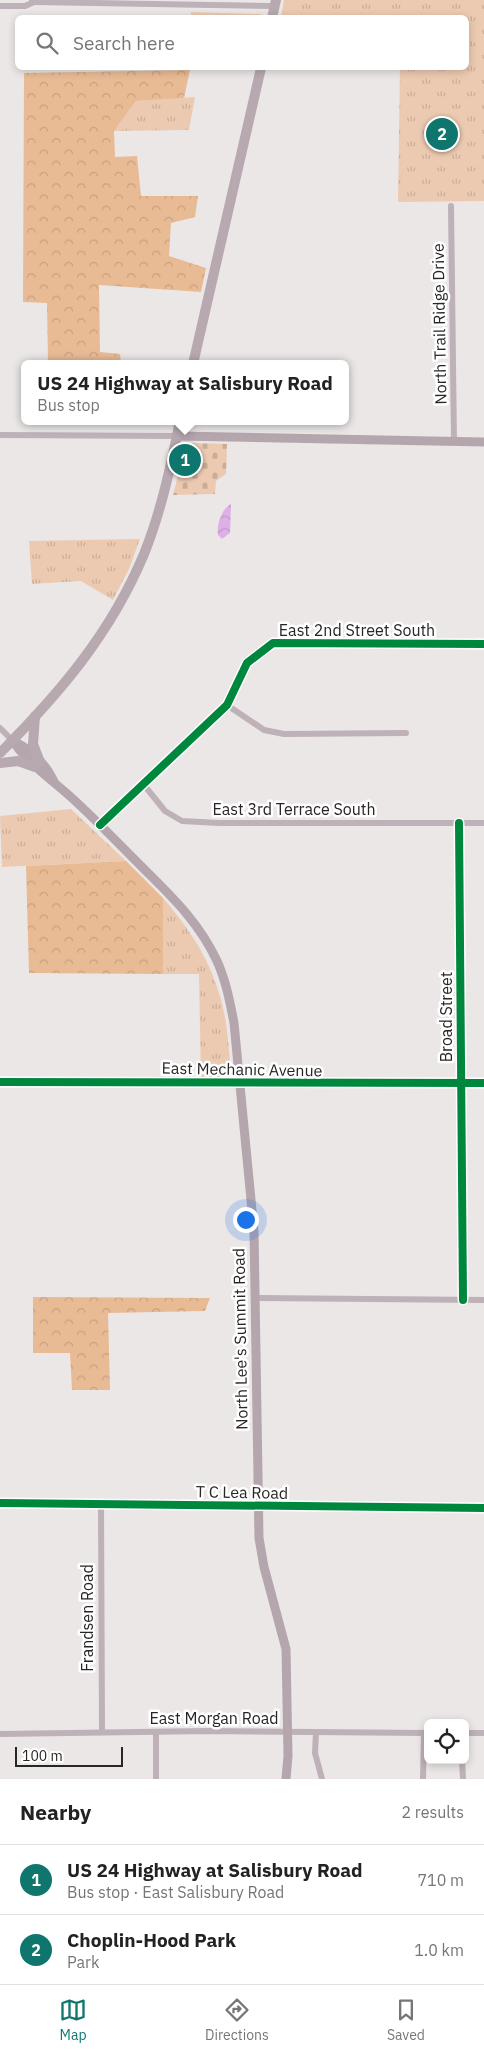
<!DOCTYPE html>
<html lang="en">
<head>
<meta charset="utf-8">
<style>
	:root { --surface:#fff; --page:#f6f6f6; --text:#222; --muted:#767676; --line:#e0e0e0; --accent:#0f766e }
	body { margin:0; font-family:"IBM Plex Sans",sans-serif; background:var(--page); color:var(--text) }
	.controls { position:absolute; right:15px; bottom:15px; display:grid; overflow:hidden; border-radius:8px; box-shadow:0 2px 8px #0003 }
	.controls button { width:45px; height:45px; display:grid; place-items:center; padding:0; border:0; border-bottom:1px solid var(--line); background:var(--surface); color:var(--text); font:25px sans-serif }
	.scale { position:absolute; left:15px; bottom:12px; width:108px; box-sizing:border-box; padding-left:5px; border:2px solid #282525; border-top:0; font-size:14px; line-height:18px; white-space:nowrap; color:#282525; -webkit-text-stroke:4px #fff; paint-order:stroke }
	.you { position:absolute; left:245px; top:1219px; width:18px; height:18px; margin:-12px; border:4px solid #fff; border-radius:50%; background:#1a73e8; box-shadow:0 0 0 8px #1a73e833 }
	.badge { display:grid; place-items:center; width:32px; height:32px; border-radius:50%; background:var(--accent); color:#fff; font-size:16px; font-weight:700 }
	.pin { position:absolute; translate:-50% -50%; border:2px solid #fff; box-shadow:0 1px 5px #0006 }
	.popup { position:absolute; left:21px; top:360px; width:328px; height:65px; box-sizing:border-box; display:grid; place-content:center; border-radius:8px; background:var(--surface); filter:drop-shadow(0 1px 4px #0005); font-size:16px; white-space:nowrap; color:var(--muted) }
	.popup b { font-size:19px; color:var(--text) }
	.popup::after { content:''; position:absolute; left:50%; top:100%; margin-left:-10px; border:10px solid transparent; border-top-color:var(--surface) }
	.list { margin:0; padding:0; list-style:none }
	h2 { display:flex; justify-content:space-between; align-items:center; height:65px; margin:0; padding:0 20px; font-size:21px }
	h2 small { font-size:16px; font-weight:400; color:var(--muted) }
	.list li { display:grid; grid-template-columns:32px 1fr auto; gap:15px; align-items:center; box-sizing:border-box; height:70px; padding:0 20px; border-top:1px solid var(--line) }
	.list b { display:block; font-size:19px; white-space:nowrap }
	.list p { margin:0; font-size:16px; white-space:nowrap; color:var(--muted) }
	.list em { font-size:16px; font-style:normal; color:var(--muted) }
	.icon { flex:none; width:28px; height:28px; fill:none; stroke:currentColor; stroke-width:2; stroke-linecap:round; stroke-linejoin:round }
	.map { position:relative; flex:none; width:484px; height:1779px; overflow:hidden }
	.search { position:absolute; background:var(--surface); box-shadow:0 2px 8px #0003; left:15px; right:15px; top:15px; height:55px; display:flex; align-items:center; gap:12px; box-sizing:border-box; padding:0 18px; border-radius:8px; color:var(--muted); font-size:19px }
	.sheet { height:205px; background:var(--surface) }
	nav { display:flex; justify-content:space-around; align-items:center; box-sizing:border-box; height:70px; border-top:1px solid var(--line); background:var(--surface); font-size:14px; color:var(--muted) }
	nav a { display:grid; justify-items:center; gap:2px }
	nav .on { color:var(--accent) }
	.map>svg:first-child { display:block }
	.grass { fill:url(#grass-tufts) }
	.forest { fill:url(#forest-crowns) }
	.cemetery { fill:url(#cemetery-stones) }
	.water { fill:url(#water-waves) }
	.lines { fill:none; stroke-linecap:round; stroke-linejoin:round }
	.minor { stroke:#beb1b7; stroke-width:6 }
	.secondary { stroke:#b5a6ae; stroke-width:9 }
	.primary { stroke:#b8a9b0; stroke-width:10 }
	.cycleway-casing { stroke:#fff; stroke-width:11 }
	.cycleway { stroke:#00873e; stroke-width:8 }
	.labels { text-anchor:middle; stroke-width:5; stroke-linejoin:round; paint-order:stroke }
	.street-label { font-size:16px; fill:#282525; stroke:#fff }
</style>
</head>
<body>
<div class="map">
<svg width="484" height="1779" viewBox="0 0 484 1779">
	<defs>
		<pattern id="grass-tufts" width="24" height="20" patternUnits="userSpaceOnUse" patternTransform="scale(1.25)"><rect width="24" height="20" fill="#eccab1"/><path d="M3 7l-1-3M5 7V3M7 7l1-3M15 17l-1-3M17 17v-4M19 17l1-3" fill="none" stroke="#caad98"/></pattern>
		<pattern id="forest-crowns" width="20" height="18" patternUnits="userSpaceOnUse" patternTransform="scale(1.25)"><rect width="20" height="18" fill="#e8bb94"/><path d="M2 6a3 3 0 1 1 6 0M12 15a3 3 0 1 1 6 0" fill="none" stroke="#c7a17f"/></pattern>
		<pattern id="cemetery-stones" width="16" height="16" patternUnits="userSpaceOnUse" patternTransform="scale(1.25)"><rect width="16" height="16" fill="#eccab1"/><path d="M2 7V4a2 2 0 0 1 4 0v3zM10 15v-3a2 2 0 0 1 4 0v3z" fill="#caad98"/></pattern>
		<pattern id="water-waves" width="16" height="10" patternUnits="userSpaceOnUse" patternTransform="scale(1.25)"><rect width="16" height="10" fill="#deb0e6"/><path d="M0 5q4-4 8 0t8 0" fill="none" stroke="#be97c5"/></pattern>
	</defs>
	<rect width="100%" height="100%" fill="#ebe7e7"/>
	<g class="grass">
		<path d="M284,0H484V201L398,202L400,68H466V18L281,17Z"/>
		<path d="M191,12L260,14L263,17H191Z"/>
		<path d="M195,97L189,130L114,131L136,101Z"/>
		<path d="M140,539L129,569L113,600L81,581L32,584L29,541Z"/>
		<path d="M71,809L126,861L2,867L0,816Z"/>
		<path d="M163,898C194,934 216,969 225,1017C228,1034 229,1053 231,1071L226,1078L201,1079L199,974H163Z"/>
	</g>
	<g class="forest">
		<path d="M190,70L184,98L136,101L114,131L115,157L137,156L141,196H198L195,217L171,223L169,256L206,268L201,292L99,285L100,352L120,354L121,364H48L47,303L23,302L24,73Z"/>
		<path d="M126,861L163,898V974L29,973L26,866Z"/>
		<path d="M33,1297L210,1298L205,1311L108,1313L110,1390H72L70,1353H33Z"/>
	</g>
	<path class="cemetery" d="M192,443L227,444L226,474L216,481L215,494L173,495L186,445Z"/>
	<path class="water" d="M231,504L230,533L222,539L218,535C216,526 222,508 231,504Z"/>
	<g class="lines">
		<g class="minor">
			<path d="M32,0L34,2L274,6"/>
			<path d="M0,6H25L34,2"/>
			<path d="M451,206L454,442"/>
			<path d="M0,435L177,436"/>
			<path d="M227,705L264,730L284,734L406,733"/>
			<path d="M0,728L12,740"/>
			<path d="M144,785L165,811L182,821L219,823H484"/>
			<path d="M459,823L463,1300"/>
			<path d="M100,825L227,705L247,663L273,643L484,644"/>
			<path d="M0,1082L484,1083"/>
			<path d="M256,1298L484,1300"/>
			<path d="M0,1503L484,1508"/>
			<path d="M101,1504L102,1732"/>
			<path d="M316,1732L315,1753L322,1779"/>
			<path d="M465,1733H484"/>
			<path d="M0,1734L207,1731L428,1733"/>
			<path d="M462,1760L463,1779"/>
			<path d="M156,1779V1732"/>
			<path d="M423,1779L424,1733"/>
		</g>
		<g class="secondary">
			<path d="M177,436L484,442"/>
			<path d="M12,740C28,764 51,779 72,798C96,820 119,844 142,867C172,897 199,922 217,961C226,981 230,1002 234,1023L254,1231L259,1538L264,1567L286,1649L288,1756L286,1779"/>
			<path d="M17,743C32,750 48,767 54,782"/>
		</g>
		<g class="primary">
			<path d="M272,18L276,0"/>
			<path d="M193,364L261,68"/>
			<path d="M35,716L33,744L40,762"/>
			<path d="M0,753C60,693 111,633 144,554C161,512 171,465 180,421"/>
			<path d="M0,763L18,761L35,767"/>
		</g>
		<defs>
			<g id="cycleway">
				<path d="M459,823L463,1300"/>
				<path d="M100,825L227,705L247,663L273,643L484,644"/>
				<path d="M0,1082L484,1083"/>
				<path d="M0,1503L484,1508"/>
			</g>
		</defs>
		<use href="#cycleway" class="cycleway-casing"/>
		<use href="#cycleway" class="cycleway"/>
	</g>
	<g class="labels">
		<g class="street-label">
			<text transform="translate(439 324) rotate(-91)" y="6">North Trail Ridge Drive</text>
			<text x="357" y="636">East 2nd Street South</text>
			<text x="294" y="815">East 3rd Terrace South</text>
			<text transform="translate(446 1017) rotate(-90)" y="6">Broad Street</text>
			<text transform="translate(242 1069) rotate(1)" y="6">East Mechanic Avenue</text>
			<text transform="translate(240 1339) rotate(-91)" y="6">North Lee's Summit Road</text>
			<text transform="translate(242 1492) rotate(1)" y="6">T C Lea Road</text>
			<text transform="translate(87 1618) rotate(-90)" y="6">Frandsen Road</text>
			<text x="214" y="1724">East Morgan Road</text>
		</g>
	</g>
</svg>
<div class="controls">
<button><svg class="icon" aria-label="locate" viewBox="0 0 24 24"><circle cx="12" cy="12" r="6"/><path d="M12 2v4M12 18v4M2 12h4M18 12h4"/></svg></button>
</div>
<div class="scale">100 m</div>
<div class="you"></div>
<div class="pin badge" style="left:185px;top:460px">1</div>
<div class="popup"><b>US 24 Highway at Salisbury Road</b>Bus stop</div>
<div class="pin badge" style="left:442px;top:134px">2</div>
<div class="search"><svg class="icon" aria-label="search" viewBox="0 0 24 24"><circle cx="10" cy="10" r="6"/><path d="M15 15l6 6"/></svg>Search here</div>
</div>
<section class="sheet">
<h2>Nearby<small>2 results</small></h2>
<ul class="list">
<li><span class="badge">1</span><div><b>US 24 Highway at Salisbury Road</b><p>Bus stop · East Salisbury Road</p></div><em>710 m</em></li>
<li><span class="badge">2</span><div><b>Choplin-Hood Park</b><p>Park</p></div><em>1.0 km</em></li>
</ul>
</section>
<nav>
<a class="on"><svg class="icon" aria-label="map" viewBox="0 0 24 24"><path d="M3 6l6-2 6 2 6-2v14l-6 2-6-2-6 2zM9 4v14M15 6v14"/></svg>Map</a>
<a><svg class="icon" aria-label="directions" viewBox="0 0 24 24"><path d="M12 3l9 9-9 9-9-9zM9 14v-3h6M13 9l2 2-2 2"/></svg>Directions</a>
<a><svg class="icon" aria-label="saved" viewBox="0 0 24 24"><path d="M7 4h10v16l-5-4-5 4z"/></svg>Saved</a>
</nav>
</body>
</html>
